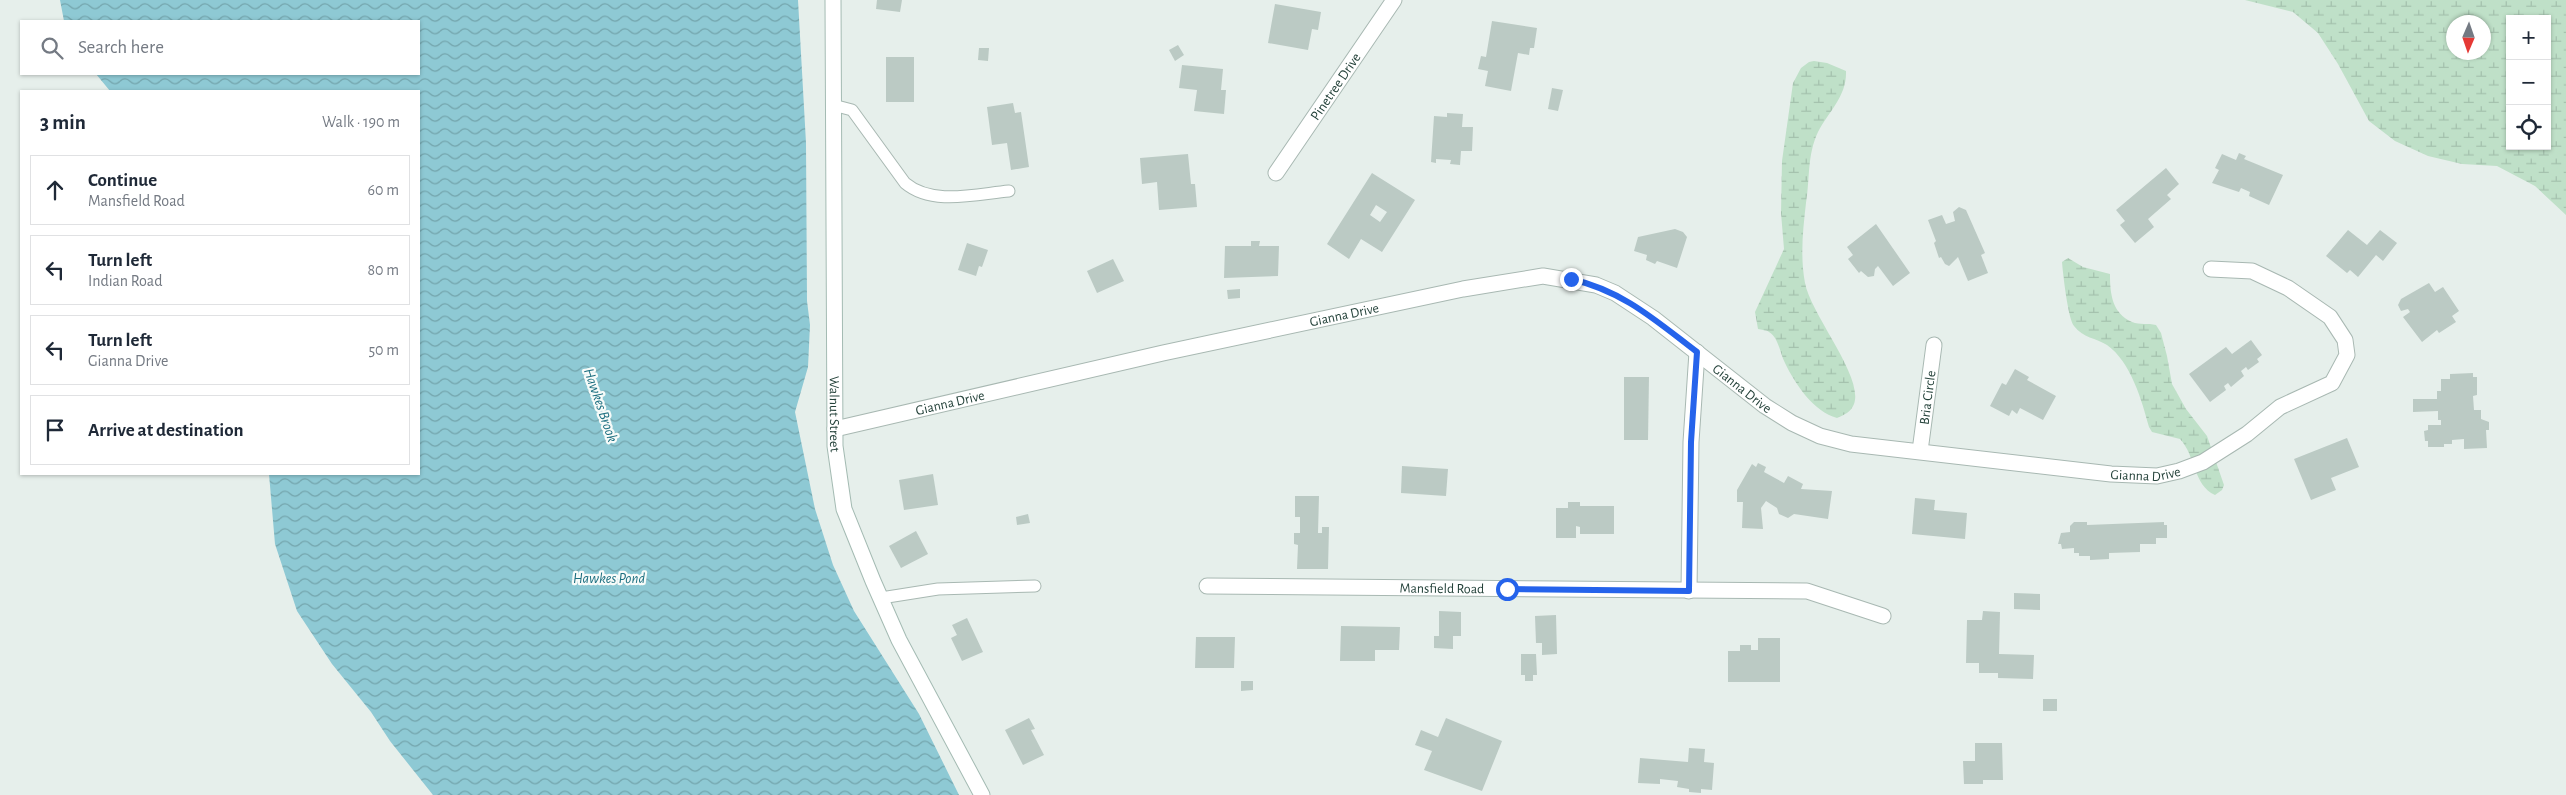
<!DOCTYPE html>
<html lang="en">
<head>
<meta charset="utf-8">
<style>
	:root { --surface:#fff; --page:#f6f6f7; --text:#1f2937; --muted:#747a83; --line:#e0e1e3 }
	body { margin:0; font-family:"Alegreya Sans",sans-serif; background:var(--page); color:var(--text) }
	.controls { position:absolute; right:15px; top:15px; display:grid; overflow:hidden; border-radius:0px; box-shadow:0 1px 4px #0004 }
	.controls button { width:45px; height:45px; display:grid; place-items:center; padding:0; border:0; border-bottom:1px solid var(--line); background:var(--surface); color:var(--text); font:25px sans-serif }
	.compass { position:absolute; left:2446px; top:15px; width:45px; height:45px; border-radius:50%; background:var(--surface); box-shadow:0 1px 4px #0004; rotate:182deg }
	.stop { position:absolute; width:15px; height:15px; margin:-11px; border:4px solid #2563eb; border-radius:50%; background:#fff }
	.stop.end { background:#2563eb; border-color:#fff; box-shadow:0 1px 5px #0008 }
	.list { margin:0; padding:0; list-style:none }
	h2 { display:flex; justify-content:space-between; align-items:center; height:65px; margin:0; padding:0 20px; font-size:21px }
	h2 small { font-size:16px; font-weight:400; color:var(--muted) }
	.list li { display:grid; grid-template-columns:32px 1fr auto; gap:15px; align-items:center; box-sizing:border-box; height:70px; margin:0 10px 10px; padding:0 10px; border:1px solid var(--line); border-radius:0px }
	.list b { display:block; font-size:19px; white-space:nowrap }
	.list p { margin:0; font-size:16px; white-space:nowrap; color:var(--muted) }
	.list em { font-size:16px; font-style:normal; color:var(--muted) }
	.icon { flex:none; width:28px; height:28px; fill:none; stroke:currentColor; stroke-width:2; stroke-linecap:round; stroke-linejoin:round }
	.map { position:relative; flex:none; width:2566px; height:795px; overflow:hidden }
	.search { position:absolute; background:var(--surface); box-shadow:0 1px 4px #0004; left:20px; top:20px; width:400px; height:55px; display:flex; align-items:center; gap:12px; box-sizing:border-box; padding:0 18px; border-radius:0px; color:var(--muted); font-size:19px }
	.panel { position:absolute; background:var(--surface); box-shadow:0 1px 4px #0004; left:20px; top:90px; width:400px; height:385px; border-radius:0px }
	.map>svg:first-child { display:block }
	.wetland { fill:url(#wetland-marsh); fill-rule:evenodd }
	.water { fill:url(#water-waves) }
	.building { fill:#bbcac4; fill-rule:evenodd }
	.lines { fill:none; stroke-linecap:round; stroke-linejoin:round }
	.service-casing { stroke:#a8b8b2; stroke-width:13 }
	.minor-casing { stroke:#a8b8b2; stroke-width:17 }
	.secondary-casing { stroke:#a4bbb3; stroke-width:17 }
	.service { stroke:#fff; stroke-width:11 }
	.minor { stroke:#fff; stroke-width:15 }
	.secondary { stroke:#fff; stroke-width:15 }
	.route { stroke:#2563eb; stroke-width:6 }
	.labels { text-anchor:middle; stroke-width:4.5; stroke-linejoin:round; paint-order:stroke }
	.street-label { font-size:14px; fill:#24423a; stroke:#f7fbf9 }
	.water-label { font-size:15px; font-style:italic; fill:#1c6f80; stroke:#f7fbf9 }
</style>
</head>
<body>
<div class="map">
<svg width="2566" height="795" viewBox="0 0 2566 795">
	<defs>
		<pattern id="wetland-marsh" width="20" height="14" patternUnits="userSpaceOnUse" patternTransform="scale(1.25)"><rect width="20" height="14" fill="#bfe0c8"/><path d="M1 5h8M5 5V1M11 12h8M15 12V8" fill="none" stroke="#a4c1ad"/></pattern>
		<pattern id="water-waves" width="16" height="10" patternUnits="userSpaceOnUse" patternTransform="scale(1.25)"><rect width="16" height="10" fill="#8ec9d4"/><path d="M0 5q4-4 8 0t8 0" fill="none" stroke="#74a5ad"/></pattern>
	</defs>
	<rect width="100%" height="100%" fill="#e6efeb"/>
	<g class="wetland">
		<path d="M2245,0H2566V215L2535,186L2497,166L2462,164L2428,156L2395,141L2369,121L2338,64L2318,33L2293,12ZM2510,19H2547V146H2510ZM2484,22V52H2454V22Z"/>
		<path d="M1814,61L1827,63L1846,71C1847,96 1829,111 1818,132C1807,155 1810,179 1806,203C1803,229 1800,256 1805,283C1811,315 1864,377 1854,404C1851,412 1844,415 1837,418C1814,412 1795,384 1785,363C1780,354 1779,338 1769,332C1767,330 1761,330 1758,329L1755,312L1784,249L1781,213L1782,161L1793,83L1801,68L1809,62Z"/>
		<path d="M2068,258L2083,267L2110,274C2110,294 2112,313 2132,322C2140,325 2148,323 2156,325L2161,333L2167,356L2172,384L2186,409L2207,436L2224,485L2222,490L2215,495C2193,485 2196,456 2180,439L2152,432L2149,427C2142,401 2131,362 2107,345C2096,338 2083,338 2074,326C2068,319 2063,274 2062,262Z"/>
	</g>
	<path class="water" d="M60,0H798L806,143L807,301L810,325L808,367L795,412L815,509L833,565L854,611L919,714L959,795H433L390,741L371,712L332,664L297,611L275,544L269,474H419V91H110L96,74H419V21H64Z"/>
	<g class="building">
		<path d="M877,0H902L900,12L876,9Z"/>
		<path d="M1275,4L1321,12L1318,30L1312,29L1308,50L1268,43Z"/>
		<path d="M1492,21L1537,28L1534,48H1530L1529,55L1518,53L1511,91L1485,86L1488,71L1478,69L1481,56L1486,57Z"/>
		<path d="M1178,45L1184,55L1175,61L1169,50Z"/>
		<path d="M979,48H989L988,61L978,60Z"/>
		<rect x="886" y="57" width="28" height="45"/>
		<path d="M1182,65L1223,69L1221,90H1226L1224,114L1194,111L1197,90L1179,88Z"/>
		<path d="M1552,88L1563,90L1558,111L1548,109Z"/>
		<path d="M1013,103L1015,113L1021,112L1029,167L1011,170L1007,143L992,145L987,107Z"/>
		<path d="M1447,113L1463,114L1462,127H1473L1472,151H1461L1460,165L1450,164L1451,160L1436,159V163L1431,162L1434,116L1447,117Z"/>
		<path d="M2239,153L2246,156L2244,159L2283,175L2269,205L2249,196L2250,192L2241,188L2239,192L2212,183L2219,170L2215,168L2222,154L2236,160Z"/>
		<path d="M1188,154L1191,184H1195L1197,207L1159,210L1157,182L1142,184L1140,158Z"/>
		<path d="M2166,168L2179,184L2167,195L2171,199L2148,219L2154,227L2135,243L2120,225L2125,221L2116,210Z"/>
		<path d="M1372,173L1415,200L1382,252L1361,239L1349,259L1327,244ZM1376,205L1387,212L1380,222L1370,215Z"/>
		<path d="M1959,207L1966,210L1985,253L1981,255L1988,273L1968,281L1958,257L1949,266L1945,264L1941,257L1939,258L1934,243L1936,241L1928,220L1942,215L1946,224L1955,221L1953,212Z"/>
		<path d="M1876,224L1910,273L1893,286L1878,266L1875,269L1874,276L1868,277L1861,271L1859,273L1848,259L1853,255L1847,247Z"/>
		<path d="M1675,229L1683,232L1687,237L1677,268L1657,261L1655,264L1646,260L1647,255L1634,251L1638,237Z"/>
		<path d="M2348,230L2367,245L2380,230L2397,243L2383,261L2376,255L2358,277L2350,270L2347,273L2326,256Z"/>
		<path d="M1251,241H1260L1259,246H1279L1278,276L1224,278L1225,246H1251Z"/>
		<path d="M967,243L988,250L982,267L979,266L976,276L958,270Z"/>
		<path d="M1113,259L1124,281L1097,293L1087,271Z"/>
		<path d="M2429,283L2435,292L2443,287L2459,311L2452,316L2456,322L2439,333L2437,330L2422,342L2403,317L2410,312L2408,309L2401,311L2398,305L2401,299Z"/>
		<path d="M1240,289V298L1228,299L1227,290Z"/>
		<path d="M2251,340L2262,355L2257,359L2259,362L2248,370L2246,367L2241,371L2244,376L2231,387L2228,383L2224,386L2226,390L2210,402L2189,374L2226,347L2232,354Z"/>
		<path d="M2015,369L2029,377L2027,380L2056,396L2043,420L2020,408L2017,414L2012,410L2009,416L1990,406L2002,383L2006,385Z"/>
		<path d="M2473,373V377H2477V395L2473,396L2474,410H2481V419L2489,422V430H2486L2487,448L2464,449V439L2452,440V444H2444V447H2428V441H2425L2424,431L2428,430V425H2441V420H2438V411L2413,412V399H2437V391H2441V379H2450V374Z"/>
		<path d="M1624,377H1649L1648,440H1624Z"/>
		<path d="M2347,438L2359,467L2331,478L2336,490L2311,500L2294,459Z"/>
		<path d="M1758,463L1766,467L1764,472L1784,483L1788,476L1803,484L1801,489L1832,491L1828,519L1794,514L1788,518L1779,514L1777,508L1766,501L1761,508L1763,529L1742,528L1743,502H1737V490L1752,464L1756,467Z"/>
		<path d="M1402,466L1448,469L1446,496L1401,493Z"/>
		<path d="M933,474L938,505L904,510L899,480Z"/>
		<path d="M1295,496H1319L1318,533H1322V527H1329L1328,569H1297L1298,545L1294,544V533H1300V517H1295Z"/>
		<path d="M1915,498L1935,500L1934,510L1967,513L1965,539L1912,534Z"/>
		<path d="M1568,502H1580V506H1614V534H1580V527L1576,526V538H1556V508H1568Z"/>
		<path d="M1028,514L1030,523L1017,525L1016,517Z"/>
		<path d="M2074,522H2087V525L2164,522V525H2167V538H2156V544H2140V552L2109,553V559L2090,560V556H2079V553H2074V548L2062,549L2061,544H2058L2061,533L2070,532V526Z"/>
		<path d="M916,531L928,554L901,568L889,546Z"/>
		<path d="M2014,593L2040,594V610L2014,609Z"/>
		<path d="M1439,611L1461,612V636H1453V649L1434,648V636H1439Z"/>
		<path d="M1983,611L2000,612L1999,654L2034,655L2033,679L1998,678V673H1979V663H1966L1967,620H1982Z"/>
		<path d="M1556,615L1557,654L1542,655V643H1536L1535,616Z"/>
		<path d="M967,618L983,652L962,661L951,638L957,635L952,625Z"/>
		<path d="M1341,626L1400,627L1399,650H1375V661H1340Z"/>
		<path d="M1196,637H1235L1234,668H1195Z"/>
		<path d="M1758,638H1780V682H1728V651H1740V645H1751V650H1758Z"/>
		<path d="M1521,654H1536L1537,675H1533V681H1525V675H1521Z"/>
		<path d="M1241,681H1253V690L1241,691Z"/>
		<rect x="2043" y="699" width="14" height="12"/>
		<path d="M1029,718L1035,729L1031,730L1044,755L1023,765L1005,730Z"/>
		<path d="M1446,718L1502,741L1482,791L1424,770L1432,751L1415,745L1421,730L1438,737Z"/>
		<path d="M1975,743H2002L2003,780H1983V784H1964L1963,761H1975Z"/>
		<path d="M1689,748L1705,749L1704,762L1714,763L1712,790L1701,789V793L1689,792V789L1677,787L1678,781L1660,779V784L1638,783L1640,758L1688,762Z"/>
	</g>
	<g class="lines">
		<defs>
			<g id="service">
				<path d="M833,105L852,110L905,183C932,206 976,194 1009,191"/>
				<path d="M881,598L938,589L1035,586"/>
			</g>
			<g id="minor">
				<path id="s1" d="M1276,173L1394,0"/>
				<path id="s2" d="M835,429L1163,353L1463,289L1543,276L1596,285L1615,293L1653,318L1765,406L1792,423L1820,436L1851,444L2111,474L2157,476L2179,471L2203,462L2247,434L2280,407L2332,383L2347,355L2345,340L2330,317L2288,288L2252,271L2211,269"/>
				<path id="s3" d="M1920,451L1934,345"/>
				<path id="s4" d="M1207,586L1807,591L1883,616"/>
				<path d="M1689,591L1691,442L1697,352"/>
			</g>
			<g id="secondary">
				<path id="s5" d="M833,0L835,446L844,509L873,581L899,640L982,795"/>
			</g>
		</defs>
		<use href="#service" class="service-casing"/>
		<use href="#minor" class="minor-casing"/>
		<use href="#secondary" class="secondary-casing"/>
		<use href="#service" class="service"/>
		<use href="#minor" class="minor"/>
		<use href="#secondary" class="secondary"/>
	</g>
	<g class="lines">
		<path class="route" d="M1507,589L1689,591L1691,442L1697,352C1655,320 1623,291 1571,279"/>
	</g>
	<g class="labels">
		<g class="street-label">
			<text dy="5" stroke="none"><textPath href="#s1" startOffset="105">Pinetree Drive</textPath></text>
			<text dy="5" stroke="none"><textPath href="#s2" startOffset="522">Gianna Drive</textPath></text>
			<text dy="5" stroke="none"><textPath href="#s2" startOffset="958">Gianna Drive</textPath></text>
			<text dy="5" stroke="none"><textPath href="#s3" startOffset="54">Bria Circle</textPath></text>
			<text dy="5" stroke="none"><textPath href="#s2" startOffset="118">Gianna Drive</textPath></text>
			<text dy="5" stroke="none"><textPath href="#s5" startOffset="414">Walnut Street</textPath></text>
			<text dy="5" stroke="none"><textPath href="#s2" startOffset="1378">Gianna Drive</textPath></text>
			<text dy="5" stroke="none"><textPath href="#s4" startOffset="235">Mansfield Road</textPath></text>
		</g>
		<g class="water-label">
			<text transform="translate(601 405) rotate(71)" y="5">Hawkes Brook</text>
			<text x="609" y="583">Hawkes Pond</text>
		</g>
	</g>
</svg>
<div class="controls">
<button>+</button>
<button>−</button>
<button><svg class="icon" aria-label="locate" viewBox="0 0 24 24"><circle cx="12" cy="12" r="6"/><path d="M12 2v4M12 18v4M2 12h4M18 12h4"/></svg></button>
</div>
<svg class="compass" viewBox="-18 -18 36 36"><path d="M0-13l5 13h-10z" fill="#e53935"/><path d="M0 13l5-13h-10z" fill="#747a83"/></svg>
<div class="stop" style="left:1507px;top:589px"></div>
<div class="stop end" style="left:1571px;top:279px"></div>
<div class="search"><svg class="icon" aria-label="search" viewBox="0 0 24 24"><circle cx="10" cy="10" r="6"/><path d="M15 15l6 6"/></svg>Search here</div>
<section class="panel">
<h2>3 min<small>Walk · 190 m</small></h2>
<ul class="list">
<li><svg class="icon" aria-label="ahead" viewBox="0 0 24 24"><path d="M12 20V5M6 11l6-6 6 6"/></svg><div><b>Continue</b><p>Mansfield Road</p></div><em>60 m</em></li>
<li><svg class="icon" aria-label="left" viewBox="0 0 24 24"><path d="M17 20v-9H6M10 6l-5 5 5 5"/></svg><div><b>Turn left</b><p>Indian Road</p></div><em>80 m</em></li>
<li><svg class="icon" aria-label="left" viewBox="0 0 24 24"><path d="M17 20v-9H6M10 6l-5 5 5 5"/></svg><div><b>Turn left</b><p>Gianna Drive</p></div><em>50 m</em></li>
<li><svg class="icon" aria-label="arrive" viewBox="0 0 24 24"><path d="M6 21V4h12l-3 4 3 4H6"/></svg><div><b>Arrive at destination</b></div></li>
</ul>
</section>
</div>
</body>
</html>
